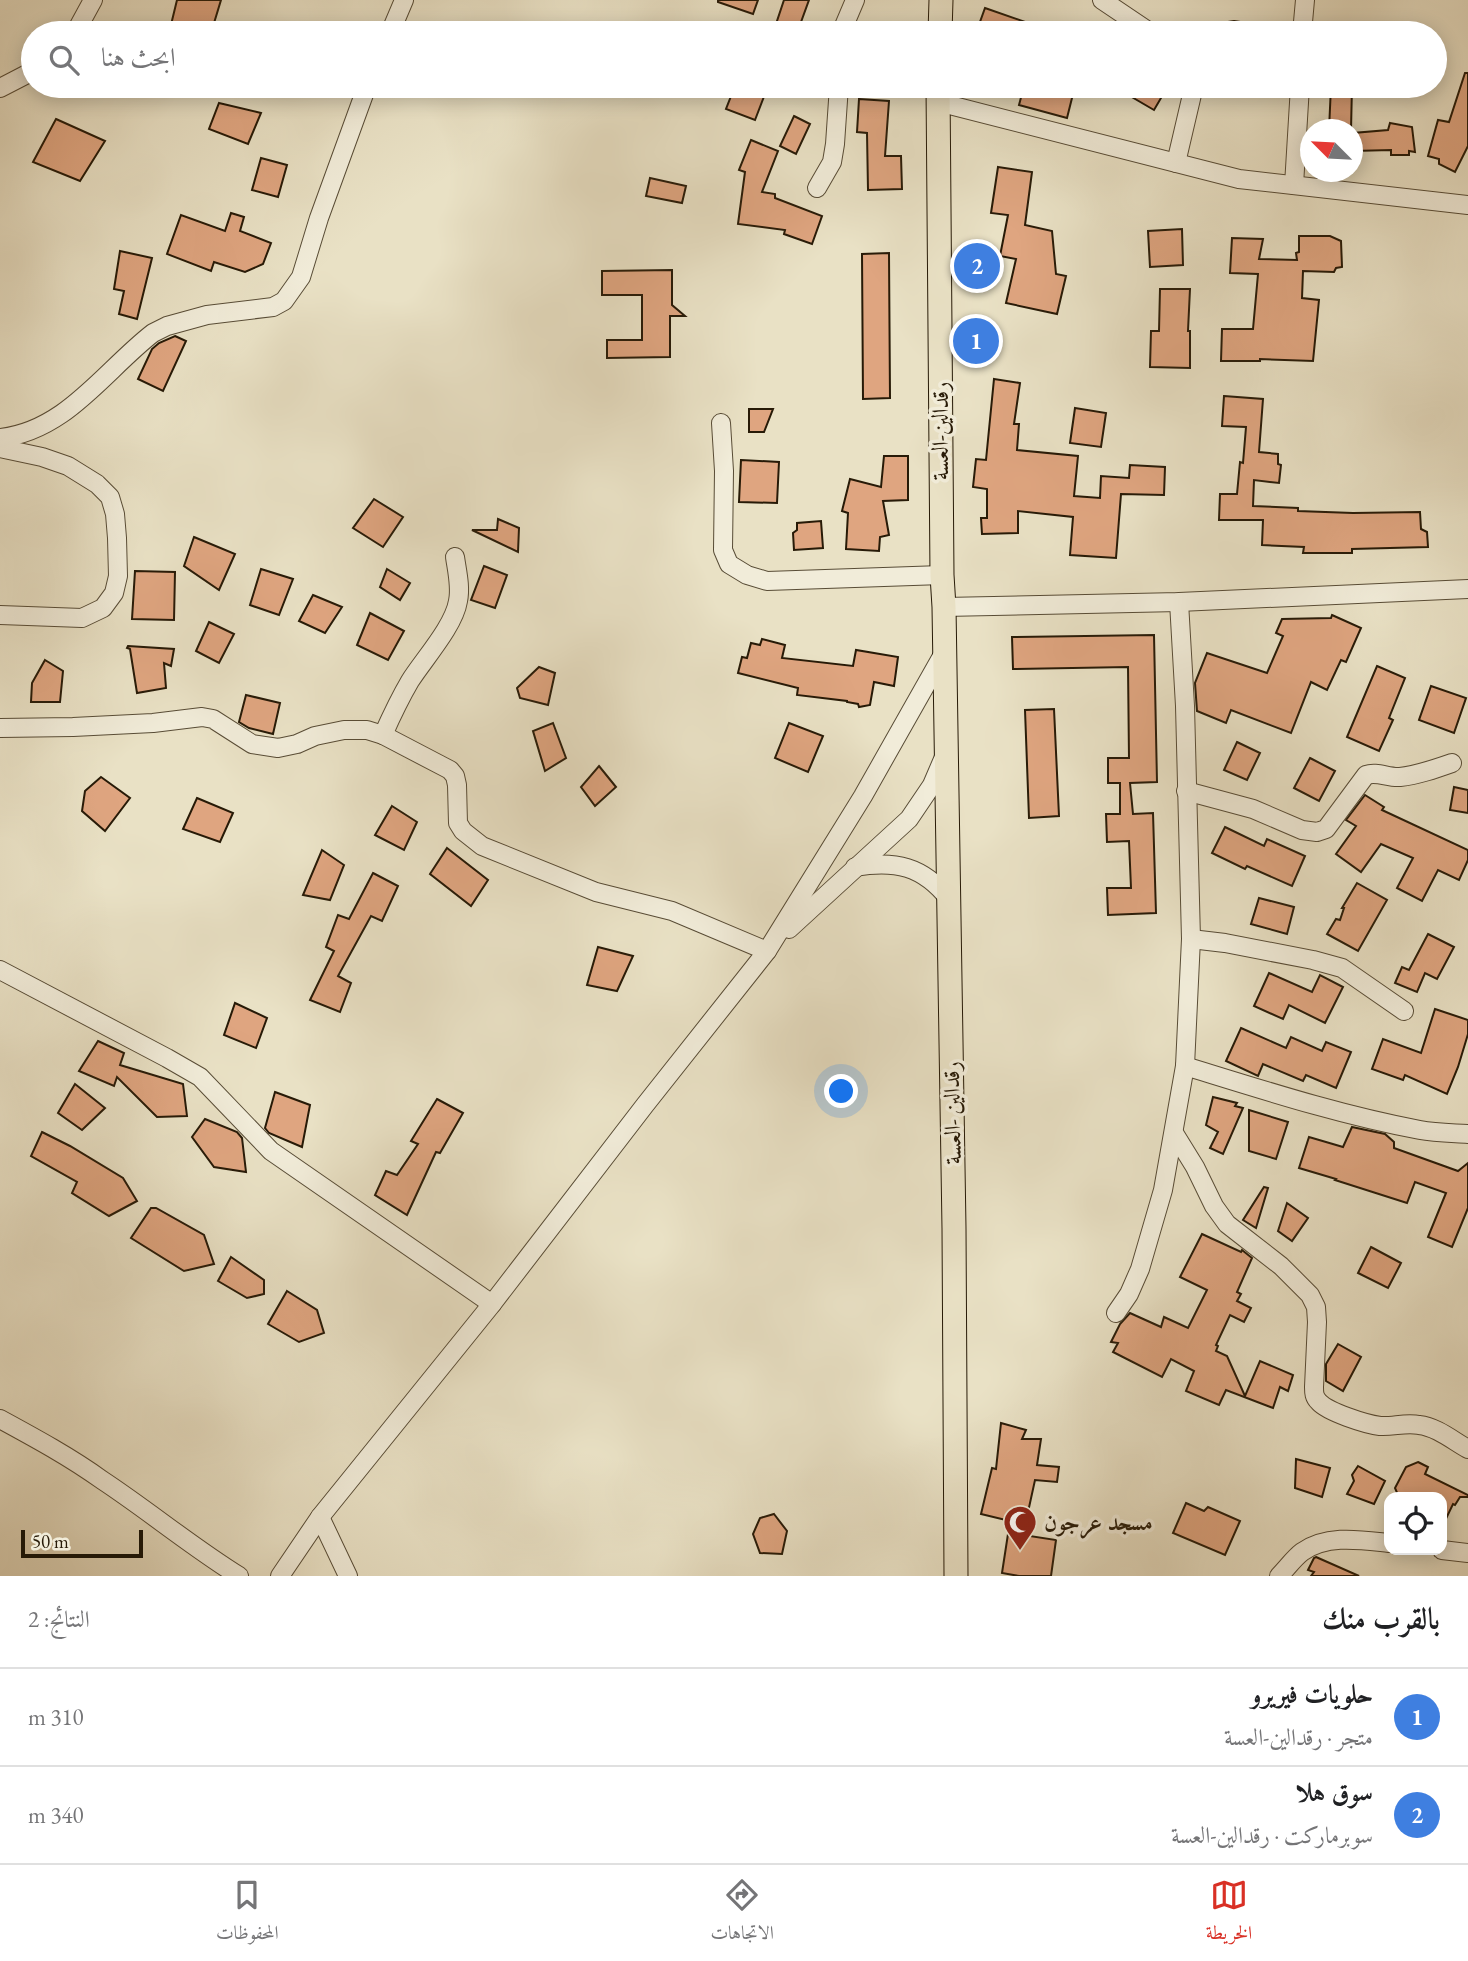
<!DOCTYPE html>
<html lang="ar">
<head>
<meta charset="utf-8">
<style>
	:root { --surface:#fff; --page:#f2f2f2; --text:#202124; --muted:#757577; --line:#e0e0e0; --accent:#d93025 }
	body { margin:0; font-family:"EB Garamond",Amiri,serif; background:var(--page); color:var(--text); direction:rtl }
	.controls { position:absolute; right:21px; bottom:21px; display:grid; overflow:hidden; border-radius:14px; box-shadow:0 4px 18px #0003 }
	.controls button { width:63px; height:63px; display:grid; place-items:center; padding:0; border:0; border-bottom:2px solid var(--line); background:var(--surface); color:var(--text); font:35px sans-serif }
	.compass { position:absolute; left:1300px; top:119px; width:63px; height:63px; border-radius:50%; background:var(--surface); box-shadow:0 4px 18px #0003; rotate:294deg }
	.scale { position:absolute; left:21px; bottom:18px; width:122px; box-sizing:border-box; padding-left:7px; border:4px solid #271a07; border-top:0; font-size:19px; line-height:24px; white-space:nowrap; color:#271a07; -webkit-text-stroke:5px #f1ecd9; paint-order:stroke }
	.you { position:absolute; left:842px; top:1092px; width:24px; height:24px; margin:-18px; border:5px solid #fff; border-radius:50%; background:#1a73e8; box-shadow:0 0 0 10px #1a73e833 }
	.badge { display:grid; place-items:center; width:46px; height:46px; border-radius:50%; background:var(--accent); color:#fff; font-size:23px; font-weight:700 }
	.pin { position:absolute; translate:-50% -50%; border:4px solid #fff; box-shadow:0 2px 7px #0006 }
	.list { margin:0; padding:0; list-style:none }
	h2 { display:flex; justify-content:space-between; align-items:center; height:91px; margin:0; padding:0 28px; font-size:30px }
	h2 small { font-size:23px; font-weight:400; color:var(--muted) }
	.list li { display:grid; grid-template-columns:46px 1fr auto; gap:21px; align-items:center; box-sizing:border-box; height:98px; padding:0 28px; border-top:2px solid var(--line) }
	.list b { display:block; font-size:26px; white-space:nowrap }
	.list p { margin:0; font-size:23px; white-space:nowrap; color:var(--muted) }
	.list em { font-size:23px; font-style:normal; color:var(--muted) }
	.icon { flex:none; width:38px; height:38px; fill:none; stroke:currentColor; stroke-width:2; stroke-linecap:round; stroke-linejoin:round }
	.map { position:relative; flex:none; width:1468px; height:1576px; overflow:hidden; direction:ltr }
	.search { position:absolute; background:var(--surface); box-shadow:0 4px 18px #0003; left:21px; right:21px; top:21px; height:77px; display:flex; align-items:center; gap:18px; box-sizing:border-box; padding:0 24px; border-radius:38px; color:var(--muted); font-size:26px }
	.sheet { height:287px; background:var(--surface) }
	nav { display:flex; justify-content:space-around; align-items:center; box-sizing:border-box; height:98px; border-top:2px solid var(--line); background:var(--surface); font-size:19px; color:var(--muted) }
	nav a { display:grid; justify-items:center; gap:4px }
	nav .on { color:var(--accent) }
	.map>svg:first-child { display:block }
	.building { fill:#dfa580; stroke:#271a07; stroke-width:2 }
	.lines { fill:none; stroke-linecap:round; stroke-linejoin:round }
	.minor-casing { stroke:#584c36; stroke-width:20 }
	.major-casing { stroke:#271a07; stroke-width:25 }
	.minor { stroke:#f1ecd9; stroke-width:18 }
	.major { stroke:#e9e1c5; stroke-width:23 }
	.labels { text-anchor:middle; stroke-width:7; stroke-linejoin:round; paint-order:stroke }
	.street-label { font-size:23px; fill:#271a07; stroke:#f1ecd9 }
	.poi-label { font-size:23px; font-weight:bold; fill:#271a07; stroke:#f1ecd9; text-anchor:start }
</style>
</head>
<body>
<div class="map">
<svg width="1468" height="1576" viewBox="0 0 1468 1576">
	<rect width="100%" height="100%" fill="#e9e1c5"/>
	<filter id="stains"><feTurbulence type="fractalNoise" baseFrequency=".00286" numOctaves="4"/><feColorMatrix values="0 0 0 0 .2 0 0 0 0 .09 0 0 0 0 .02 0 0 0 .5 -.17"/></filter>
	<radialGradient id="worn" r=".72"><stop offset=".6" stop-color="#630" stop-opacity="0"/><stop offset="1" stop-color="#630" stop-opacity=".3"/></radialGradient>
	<g class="building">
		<path d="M177,0H221L211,33H169Z"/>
		<path d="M718,0H758L753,14L718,2Z"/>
		<path d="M784,0H809L797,33H773Z"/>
		<path d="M985,8L1051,31V33H976Z"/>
		<path d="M1234,21L1267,26L1266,33H1203L1202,26Z"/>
		<path d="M1465,73H1468V146L1455,172L1439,164V159L1428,156L1438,120L1449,122Z"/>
		<path d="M735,86H741L753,90L754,86H768L755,120L726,109Z"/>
		<path d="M1024,86H1075L1067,118L1019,105Z"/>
		<path d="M1113,86H1168L1154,110Z"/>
		<path d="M1331,86H1352L1351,130H1329Z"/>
		<path d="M859,99L889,101L885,156H901L902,189L868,190L867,133L857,132Z"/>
		<path d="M219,103L261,113L248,144L209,129Z"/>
		<path d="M794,116L810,124L796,154L780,146Z"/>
		<path d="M56,119L105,141L80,181L33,162Z"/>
		<path d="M1390,123L1412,127L1415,152L1409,151V155H1391V150L1353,151V133L1388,130Z"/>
		<path d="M751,140L778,151L762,192L775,194V198L822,216L812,244L784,234L785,230L738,224L745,172L739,170Z"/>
		<path d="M261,158L287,165L278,197L252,190Z"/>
		<path d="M998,167L1032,172L1025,225L1052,231L1056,274L1066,276L1057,314L1006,303L1016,259L1000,256L1008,215L991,213Z"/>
		<path d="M650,178L686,186L682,203L646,196Z"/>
		<path d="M231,213L244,217L240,231L271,243L263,264L245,272L214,262L211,271L167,254L181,215L225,231Z"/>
		<path d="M1182,229L1183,265L1150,267L1148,231Z"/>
		<path d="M1299,236H1330L1341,241L1342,267L1336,268L1334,272L1303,271L1302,298L1319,300L1313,361L1260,359V361H1221L1222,329H1253L1258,274L1230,273L1232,238L1263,239L1259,259L1297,260L1296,253L1299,252Z"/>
		<path d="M120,251L152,258L137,319L119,314L124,291L114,289Z"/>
		<path d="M889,253L890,398L863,399L862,254Z"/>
		<path d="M672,270V305L685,316H670V357L607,358V340H642V295H602V271Z"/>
		<path d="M1160,289H1190L1188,331H1190V368L1150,367L1151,331H1159Z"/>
		<path d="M175,336L186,341L163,391L138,379L152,349L159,343Z"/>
		<path d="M994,379L1020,383L1014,424H1019L1017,450L1078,456L1074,496L1100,498L1101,476L1129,478L1130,465L1165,467L1164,495L1121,494L1116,558L1070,555L1073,517L1018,511V533L982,534L981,518H987V489L973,487L976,459L986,460Z"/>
		<path d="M1224,396L1263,399L1259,452L1278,454V464L1281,465L1279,483L1254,480L1253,506L1298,508V511L1353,513L1420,512L1421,529L1427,532L1428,547L1352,549V553H1303L1304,547L1262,545L1263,520H1219L1220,494H1237L1240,462L1243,463L1246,427L1222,426Z"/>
		<path d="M1075,408L1106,413L1101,447L1070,443Z"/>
		<path d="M749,409H773L764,432H749Z"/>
		<path d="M884,456H908V500L883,501L889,535L880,537L879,551L846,549L848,513L842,511L850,479L881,487Z"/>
		<path d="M741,460L779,462L777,503L739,502Z"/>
		<path d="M374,499L403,517L383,547L353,528Z"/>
		<path d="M498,519L519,528L518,552L472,530H497Z"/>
		<path d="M821,521L823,548L794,550L793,533L797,530V523Z"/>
		<path d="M194,537L235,554L219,590L184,566Z"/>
		<path d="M484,566L507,575L495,608L471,600Z"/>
		<path d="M261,569L293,579L279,615L250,605Z"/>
		<path d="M387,569L410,583L400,600L380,587Z"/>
		<path d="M135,571L175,572L174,620L132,619Z"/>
		<path d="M313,595L342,607L325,633L299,621Z"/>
		<path d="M370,613L404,631L388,660L357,645Z"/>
		<path d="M1332,615L1361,628L1346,662L1341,660L1327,690L1311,682L1291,733L1231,710L1226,723L1197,711L1195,683L1207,653L1267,673L1283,636L1276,633L1282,619L1331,618Z"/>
		<path d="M209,622L234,634L219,663L196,651Z"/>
		<path d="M1154,635L1157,782L1130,783L1133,814L1153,813L1156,913L1108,915L1107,888H1131L1129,841L1107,842L1106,814H1120V783H1108V758H1129L1128,667L1013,669L1012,637Z"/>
		<path d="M762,639L785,645L782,658L853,666L856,650L898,657L894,686L874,682L870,705L859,707L858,704L847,702V701L797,695L798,688L738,673L742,657L747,658L751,643L760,645Z"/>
		<path d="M128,646L174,649L171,666L164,663L166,688L137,693L130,649L127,648Z"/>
		<path d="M45,660L63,671L60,702H31L32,683Z"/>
		<path d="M1377,666L1405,678L1389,718L1393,720L1379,751L1347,737Z"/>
		<path d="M539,667L555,673L548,705L520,698L517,688Z"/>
		<path d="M1431,686L1466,698L1454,733L1419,720Z"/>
		<path d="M246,695L280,703L273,734L249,728L239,722Z"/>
		<path d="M1054,709L1059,816L1029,818L1025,710Z"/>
		<path d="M553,723L566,758L545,771L533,731Z"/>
		<path d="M789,723L823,736L808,772L775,758Z"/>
		<path d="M1237,742L1260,753L1247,780L1224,770Z"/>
		<path d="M1310,758L1335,771L1319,801L1294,788Z"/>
		<path d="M599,766L616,787L595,806L581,787Z"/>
		<path d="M101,777L130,798L105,831L82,811L85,791Z"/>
		<path d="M1454,787L1468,790V813L1450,810Z"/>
		<path d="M1365,795L1384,807L1382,810L1468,850V860L1459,880L1438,870L1422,901L1397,888L1413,858L1381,844L1361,872L1336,854L1356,826L1346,820Z"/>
		<path d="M197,798L233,813L220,842L183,829Z"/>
		<path d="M392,806L417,822L404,850L375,835Z"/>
		<path d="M1225,827L1264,846L1267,839L1305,856L1292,886L1247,866L1245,869L1212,853Z"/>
		<path d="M447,848L488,880L471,906L430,874Z"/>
		<path d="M322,850L344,865L330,900L303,895Z"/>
		<path d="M373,873L398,886L382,921L371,916L338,976L351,983L340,1012L310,1000L334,951L326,947L338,915L349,919Z"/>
		<path d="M1357,883L1387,900L1358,951L1327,934L1336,919L1340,920L1344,908H1342Z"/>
		<path d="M1259,898L1294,907L1287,934L1251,924Z"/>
		<path d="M1428,934L1454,947L1437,979L1425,973L1417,992L1395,983L1402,967L1409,970Z"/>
		<path d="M598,947L633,956L617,991L587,985Z"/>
		<path d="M1269,973L1312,992L1320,975L1343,987L1325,1023L1289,1005L1283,1019L1254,1006Z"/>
		<path d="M235,1003L267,1018L256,1048L224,1035Z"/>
		<path d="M1435,1009L1468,1020V1034L1458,1067L1447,1094L1405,1075L1403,1080L1372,1069L1383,1039L1421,1053Z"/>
		<path d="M1241,1028L1286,1048L1291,1037L1322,1051L1326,1042L1351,1052L1336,1088L1306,1075L1303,1081L1263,1064L1258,1076L1226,1061Z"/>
		<path d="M98,1041L124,1053L120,1065L183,1084L187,1116L157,1117L117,1077L114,1086L79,1071Z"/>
		<path d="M75,1084L105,1108L82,1130L58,1113Z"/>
		<path d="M275,1092L310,1105L302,1147L269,1133L265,1128Z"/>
		<path d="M1213,1097L1237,1103L1235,1106L1243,1108L1223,1154L1210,1148L1218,1132L1206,1125Z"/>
		<path d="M437,1099L463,1113L440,1153L436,1152L407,1215L375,1195L386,1171L397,1175L418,1144L411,1141Z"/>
		<path d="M1249,1110L1288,1122L1276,1159L1249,1151Z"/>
		<path d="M205,1119L237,1132L242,1138L246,1172L214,1167L192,1137Z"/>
		<path d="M1352,1127L1385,1134L1394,1142V1148L1458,1171L1468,1163V1208L1452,1247L1428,1237L1446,1193L1415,1182L1407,1203L1335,1180L1336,1179L1299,1168L1309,1137L1343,1147Z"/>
		<path d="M42,1132L70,1146L123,1178L137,1201L109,1216L72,1193L77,1182L31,1156Z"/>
		<path d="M1264,1187L1268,1188L1256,1228L1243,1220Z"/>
		<path d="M1287,1203L1308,1218L1292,1241L1278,1231Z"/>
		<path d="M151,1208H156L204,1235L214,1264L184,1271L131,1238Z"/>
		<path d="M1202,1234L1241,1252L1242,1250L1252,1258L1237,1292L1241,1294L1237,1301L1251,1308L1244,1322L1230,1315L1216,1345L1218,1346L1216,1351L1227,1356L1245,1396L1260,1361L1293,1375L1288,1391L1280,1387L1273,1408L1226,1390L1219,1405L1186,1391L1194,1371L1171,1359L1162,1377L1113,1352L1118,1343L1111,1342L1120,1324L1130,1313L1161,1327L1164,1317L1188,1328L1207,1290L1180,1277Z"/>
		<path d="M1371,1247L1401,1263L1388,1288L1358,1273Z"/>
		<path d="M231,1257L264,1280V1294L247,1298L218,1281Z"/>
		<path d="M287,1291L317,1310L324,1333L299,1342L268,1324Z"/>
		<path d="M1338,1344L1361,1357L1343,1391L1326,1381V1364Z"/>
		<path d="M1001,1423L1026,1430L1022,1439H1041L1037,1465L1059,1467L1057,1482L1035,1480L1023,1535L1056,1540L1051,1576H1019L1002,1573L1010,1521L981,1514L992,1468L996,1469Z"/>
		<path d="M1296,1459L1330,1468L1322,1497L1295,1488Z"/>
		<path d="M1418,1462L1428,1467L1425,1474L1468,1495V1497H1460L1455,1505L1453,1504L1442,1527V1497H1404L1398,1495L1395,1488L1406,1467Z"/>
		<path d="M1358,1466L1385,1481L1374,1504L1347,1494L1354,1481L1352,1475Z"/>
		<path d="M1186,1503L1204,1511L1208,1507L1240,1521L1225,1555L1173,1533Z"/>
		<path d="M774,1514L787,1531L782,1554L760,1553L753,1534L760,1518Z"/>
		<path d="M1316,1557L1359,1576H1311L1314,1572L1308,1570L1314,1558Z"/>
	</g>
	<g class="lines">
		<defs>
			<g id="minor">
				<path d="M1102,0L1151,33"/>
				<path d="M75,33L93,0"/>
				<path d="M390,33L404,0"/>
				<path d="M841,33L855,0"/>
				<path d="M1302,33L1305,0"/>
				<path d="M0,88L33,71"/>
				<path d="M938,102L1239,179L1468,205"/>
				<path d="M1176,163L1194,86"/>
				<path d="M1294,185L1300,86"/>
				<path d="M817,188L832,162L835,144L839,86"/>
				<path d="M721,423L724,471L723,550L729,564L747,575L767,581L942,575"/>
				<path d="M0,438C66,431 104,371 153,333L167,326L207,315L273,307L284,301L301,277L319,218L367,86"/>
				<path d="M0,448L42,457L68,466L97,484L110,497L115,514L117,538L118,576L114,593L103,608L82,618L0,615"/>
				<path d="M944,607L1179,602L1468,589"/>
				<path d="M0,728L73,727L153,723L202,717L213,719L252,744L278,748L297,744L315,736L344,730H367L383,735L450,770L455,776L457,785L458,823L463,831L482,846L596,892L672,911L767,951"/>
				<path d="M383,735C391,717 400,698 410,681C424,659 454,626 458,601C461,587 457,571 455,557"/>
				<path d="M1186,791L1253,809L1302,830L1317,832L1326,829L1366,775C1377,771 1388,778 1400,777C1418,775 1435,769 1452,763"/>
				<path d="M855,867C895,860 923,866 949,899"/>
				<path d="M789,929L909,819L932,785L944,757"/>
				<path d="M1191,939L1225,943L1313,960L1342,968L1404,1011"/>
				<path d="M0,970L167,1058L200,1077L271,1151L492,1304"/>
				<path d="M1185,1066C1263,1090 1340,1115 1420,1130C1435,1133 1452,1133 1468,1134"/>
				<path d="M1174,1133L1195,1167L1214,1206L1227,1224L1281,1266L1310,1295L1316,1307L1317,1322L1314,1387C1314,1393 1314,1397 1319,1402C1328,1412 1365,1424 1380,1426C1393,1427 1406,1422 1419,1425C1437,1427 1452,1440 1468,1449"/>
				<path d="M1116,1313L1129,1294L1140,1269L1163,1190L1185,1066L1191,939L1185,706L1179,602"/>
				<path d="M0,1419C35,1438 70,1457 102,1480C149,1511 192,1547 239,1576"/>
				<path d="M320,1517L348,1576"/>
				<path d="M1442,1550L1468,1553"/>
				<path d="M280,1576L320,1517L492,1304L645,1105L767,951L863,796L945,651"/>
				<path d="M1279,1576C1287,1568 1294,1558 1302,1552C1327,1534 1361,1540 1389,1543"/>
			</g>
			<g id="major">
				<path d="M940,33L941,0"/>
				<path d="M938,86L942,575L944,607L954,1228L956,1576"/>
			</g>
		</defs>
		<use href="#minor" class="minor-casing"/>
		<use href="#major" class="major-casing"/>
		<use href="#minor" class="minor"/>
		<use href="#major" class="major"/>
	</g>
	<defs>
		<symbol id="mosque-pin" viewBox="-11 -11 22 30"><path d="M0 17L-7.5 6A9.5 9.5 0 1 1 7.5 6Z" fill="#8f2418" stroke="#f1ecd9"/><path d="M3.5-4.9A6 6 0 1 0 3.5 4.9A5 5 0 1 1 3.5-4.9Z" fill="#fff"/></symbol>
	</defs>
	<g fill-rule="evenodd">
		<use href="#mosque-pin" x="1001" y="1503" width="38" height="52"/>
	</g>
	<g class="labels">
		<g class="street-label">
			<text transform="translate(940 431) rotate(-90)" y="8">رقدالين-العسة</text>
			<text transform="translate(952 1113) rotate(-91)" y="8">رقدالين -العسة</text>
		</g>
		<g class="poi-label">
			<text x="1044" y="1530">مسجد عرجون</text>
		</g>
	</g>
	<rect width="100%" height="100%" filter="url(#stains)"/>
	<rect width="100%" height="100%" fill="url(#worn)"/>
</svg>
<div class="controls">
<button><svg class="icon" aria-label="locate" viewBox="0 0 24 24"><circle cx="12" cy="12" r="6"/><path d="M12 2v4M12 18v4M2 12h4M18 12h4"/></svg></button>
</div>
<svg class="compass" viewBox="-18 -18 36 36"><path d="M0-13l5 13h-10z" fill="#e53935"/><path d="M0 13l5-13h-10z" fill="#757577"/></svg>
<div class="scale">50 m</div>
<div class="you"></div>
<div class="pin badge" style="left:976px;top:341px;background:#3f7fe0">1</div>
<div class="pin badge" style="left:977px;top:266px;background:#3f7fe0">2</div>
<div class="search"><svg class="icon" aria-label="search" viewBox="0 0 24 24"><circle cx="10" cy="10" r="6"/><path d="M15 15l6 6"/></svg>ابحث هنا</div>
</div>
<section class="sheet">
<h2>بالقرب منك<small>النتائج: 2</small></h2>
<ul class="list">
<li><span class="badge" style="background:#3f7fe0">1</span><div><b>حلويات فيريرو</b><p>متجر · رقدالين-العسة</p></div><em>310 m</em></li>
<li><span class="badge" style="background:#3f7fe0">2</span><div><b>سوق هلا</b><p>سوبرماركت · رقدالين-العسة</p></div><em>340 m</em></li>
</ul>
</section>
<nav>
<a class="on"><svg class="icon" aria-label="map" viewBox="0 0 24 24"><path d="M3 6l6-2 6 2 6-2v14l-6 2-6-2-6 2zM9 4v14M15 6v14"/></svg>الخريطة</a>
<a><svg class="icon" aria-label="directions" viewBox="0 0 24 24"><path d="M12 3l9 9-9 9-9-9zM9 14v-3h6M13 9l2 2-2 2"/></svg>الاتجاهات</a>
<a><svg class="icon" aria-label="saved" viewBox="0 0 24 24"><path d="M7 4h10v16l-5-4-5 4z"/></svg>المحفوظات</a>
</nav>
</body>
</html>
